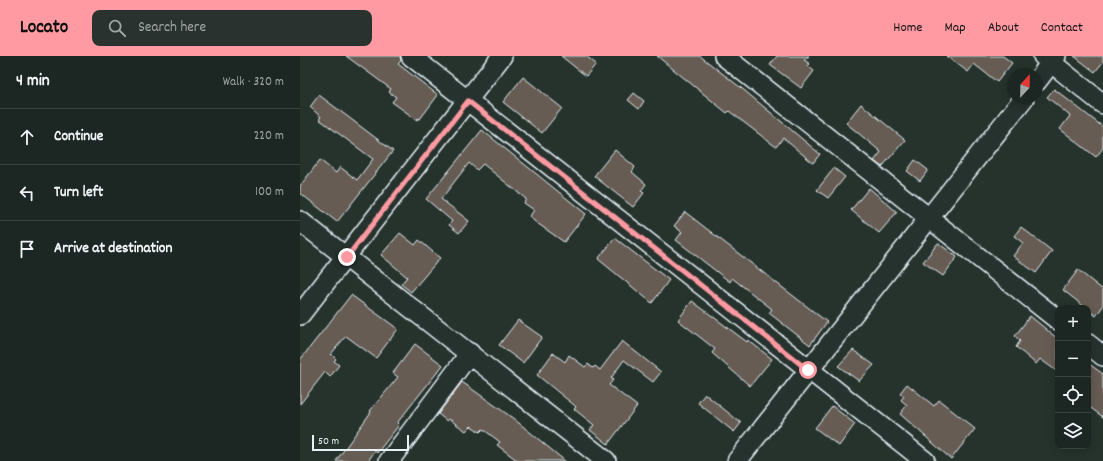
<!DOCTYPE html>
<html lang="en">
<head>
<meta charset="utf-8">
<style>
	:root { --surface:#1c2622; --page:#29322f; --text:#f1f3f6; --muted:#a0a5a5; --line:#3a4340; --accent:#ff9aa2 }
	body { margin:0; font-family:Dekko,sans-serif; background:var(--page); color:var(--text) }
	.controls { position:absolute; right:12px; bottom:12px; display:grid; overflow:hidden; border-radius:8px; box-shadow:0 2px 10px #0003 }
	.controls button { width:36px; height:36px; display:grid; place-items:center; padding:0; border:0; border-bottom:1px solid var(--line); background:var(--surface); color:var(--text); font:20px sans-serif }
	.compass { position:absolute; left:707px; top:12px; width:36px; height:36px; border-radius:50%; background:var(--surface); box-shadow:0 2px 10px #0003; rotate:22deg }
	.scale { position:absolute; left:12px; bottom:10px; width:97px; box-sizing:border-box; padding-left:4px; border:2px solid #e8f1f8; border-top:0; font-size:11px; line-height:14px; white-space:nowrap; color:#e8f1f8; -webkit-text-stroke:3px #26332d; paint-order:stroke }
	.stop { position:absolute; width:12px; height:12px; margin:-9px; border:3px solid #ff9aa2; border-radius:50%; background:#fff }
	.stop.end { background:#ff9aa2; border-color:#fff; box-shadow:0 1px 4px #0008 }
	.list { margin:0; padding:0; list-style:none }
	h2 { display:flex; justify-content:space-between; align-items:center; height:52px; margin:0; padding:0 16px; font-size:17px }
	h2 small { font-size:13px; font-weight:400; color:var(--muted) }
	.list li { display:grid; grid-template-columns:26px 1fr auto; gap:12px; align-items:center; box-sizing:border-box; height:56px; padding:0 16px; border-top:1px solid var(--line) }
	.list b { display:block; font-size:15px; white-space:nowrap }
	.list em { font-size:13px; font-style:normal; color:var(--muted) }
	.icon { flex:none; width:22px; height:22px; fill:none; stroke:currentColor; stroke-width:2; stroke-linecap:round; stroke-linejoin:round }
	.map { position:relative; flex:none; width:803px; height:405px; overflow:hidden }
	header { display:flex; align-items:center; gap:24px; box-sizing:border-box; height:56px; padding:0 20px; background:var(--accent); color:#111 }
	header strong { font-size:19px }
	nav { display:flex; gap:22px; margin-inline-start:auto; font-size:14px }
	.search { width:280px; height:36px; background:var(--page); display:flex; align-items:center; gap:10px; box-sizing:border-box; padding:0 14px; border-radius:8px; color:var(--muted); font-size:15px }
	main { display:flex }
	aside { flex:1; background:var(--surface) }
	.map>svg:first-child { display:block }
	.building { fill:#665b53; stroke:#e8f1f8 }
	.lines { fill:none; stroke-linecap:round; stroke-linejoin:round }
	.minor-casing { stroke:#e8f1f8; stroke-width:22 }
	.minor { stroke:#26332d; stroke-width:19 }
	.route { stroke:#ff9aa2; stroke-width:5 }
</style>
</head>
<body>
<header>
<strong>Locato</strong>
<div class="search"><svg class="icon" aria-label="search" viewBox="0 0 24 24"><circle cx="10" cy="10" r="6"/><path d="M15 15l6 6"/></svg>Search here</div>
<nav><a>Home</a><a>Map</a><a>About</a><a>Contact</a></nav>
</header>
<main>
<aside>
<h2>4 min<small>Walk · 320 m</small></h2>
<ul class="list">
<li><svg class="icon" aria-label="ahead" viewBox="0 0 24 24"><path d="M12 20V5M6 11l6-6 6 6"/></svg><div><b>Continue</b></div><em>220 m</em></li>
<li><svg class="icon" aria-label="left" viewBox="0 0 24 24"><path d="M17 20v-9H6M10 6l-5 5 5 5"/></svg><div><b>Turn left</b></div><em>100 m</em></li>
<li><svg class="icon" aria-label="arrive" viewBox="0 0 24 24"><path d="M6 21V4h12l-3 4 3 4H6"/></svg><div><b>Arrive at destination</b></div></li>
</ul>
</aside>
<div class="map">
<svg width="803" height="405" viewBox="0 0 803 405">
	<rect width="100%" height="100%" fill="#26332d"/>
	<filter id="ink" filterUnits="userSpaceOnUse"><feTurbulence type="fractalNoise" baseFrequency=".025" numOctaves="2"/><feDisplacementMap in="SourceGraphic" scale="8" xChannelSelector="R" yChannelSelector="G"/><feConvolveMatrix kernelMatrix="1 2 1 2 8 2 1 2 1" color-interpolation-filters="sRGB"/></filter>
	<g filter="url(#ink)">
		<g class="building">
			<path d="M46,0H100L101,5L98,8L138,39L120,63L118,62L117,64L92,46L96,41L89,36L91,33Z"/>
			<path d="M261,0H286L296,8L286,20Z"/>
			<path d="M357,0H400L445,35L520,98L513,107L483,82L476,91L429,55L427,57Z"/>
			<path d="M477,0H509L504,4L510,8L508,10L514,15L501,32L470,9Z"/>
			<path d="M647,0H703L712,7L697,26L674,8L668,16Z"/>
			<path d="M774,0H803V6L795,16Z"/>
			<path d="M223,21L262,52L242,77L203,46Z"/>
			<path d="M754,33L803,71V92L796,101L760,73L770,60L747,41Z"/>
			<path d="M334,37L344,45L339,53L328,44Z"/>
			<path d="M19,39L93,95L37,166L0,137V130L20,104L36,117L40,111L57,124L73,103L19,63L21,61L10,51Z"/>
			<path d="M561,48L605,84L582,111L574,105L581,96L546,67Z"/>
			<path d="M182,74L286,158L264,186L234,165L230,160L234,154L224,147L226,143L183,108L177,114L169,107L141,143L169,165L159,177L149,169L152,165L126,143Z"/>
			<path d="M315,94L335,111L332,116L346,128L341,135L344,137L333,151L294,120Z"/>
			<path d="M615,104L628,114L620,125L607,115Z"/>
			<path d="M534,112L545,121L528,142L517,134Z"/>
			<path d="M569,132L597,156L579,177L551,154Z"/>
			<path d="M385,156L527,266L510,289L469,257L472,253L432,222L430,226L376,184L382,176L374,170Z"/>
			<path d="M721,171L752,195L736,217L713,200L723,187L714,180Z"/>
			<path d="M100,177L115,189L119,184L140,202L111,236L101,228L107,221L81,199Z"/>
			<path d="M315,182L369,224L352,247L298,203Z"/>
			<path d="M638,187L657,201L643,220L623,206Z"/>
			<path d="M778,214L803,234V250L796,260L763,234Z"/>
			<path d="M51,239L98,273L76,302L46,280L31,298L36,303L34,305L39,309L30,321L25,316L0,348V304Z"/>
			<path d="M392,245L447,286L448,284L472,303L450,330L412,297L415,293L378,264Z"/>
			<path d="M730,260L758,283V316L740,303L736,308L716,291L720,285L715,280Z"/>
			<path d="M218,264L242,281L223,307L199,289Z"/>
			<path d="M322,285L361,316L353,326L324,304L311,322L313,324L309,329L337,350L308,388L290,374L294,369L274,353L276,351L274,349L237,319L253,297L265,306L269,299L285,311L288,308L293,312L295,310L300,314Z"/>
			<path d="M115,288L143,309L97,367L99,369L77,397L75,395L68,405H36L71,356L70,355L98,321L93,317Z"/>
			<path d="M553,294L574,309L559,325L538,310Z"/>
			<path d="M788,307L803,318V361L788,350Z"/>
			<path d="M162,326L214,363L265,405H218L197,389L200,386L183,373L180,376L171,370L166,375L149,363L147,365L138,358Z"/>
			<path d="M607,328L634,350L639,344L675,373L651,403L600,358L607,349L601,344L604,340L600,337Z"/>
			<path d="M405,338L441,367L434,376L398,347Z"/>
			<path d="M532,350L555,368L539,390L515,372Z"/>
		</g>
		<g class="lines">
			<defs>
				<g id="minor">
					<path d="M111,0L625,405"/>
					<path d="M424,0L758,264"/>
					<path d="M743,0L803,48"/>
					<path d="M737,25L756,0"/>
					<path d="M0,165L306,405"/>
					<path d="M0,259L202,0"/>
					<path d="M788,288L803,300"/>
					<path d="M89,405L170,297"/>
					<path d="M437,405L724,42"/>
				</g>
			</defs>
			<use href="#minor" class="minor-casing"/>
			<use href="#minor" class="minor"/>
		</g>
	</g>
	<g class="lines" filter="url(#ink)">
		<path class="route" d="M47,201L168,45L508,314"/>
	</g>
</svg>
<div class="controls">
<button>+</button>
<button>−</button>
<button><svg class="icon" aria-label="locate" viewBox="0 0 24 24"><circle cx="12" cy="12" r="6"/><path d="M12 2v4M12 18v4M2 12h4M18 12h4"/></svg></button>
<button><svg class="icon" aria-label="layers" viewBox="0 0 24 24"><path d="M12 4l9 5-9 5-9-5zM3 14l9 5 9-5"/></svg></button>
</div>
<svg class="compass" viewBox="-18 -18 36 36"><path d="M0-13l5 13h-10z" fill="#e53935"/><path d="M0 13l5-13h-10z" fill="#a0a5a5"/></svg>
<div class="scale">50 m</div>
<div class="stop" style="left:508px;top:314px"></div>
<div class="stop end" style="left:47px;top:201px"></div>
</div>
</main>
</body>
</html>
